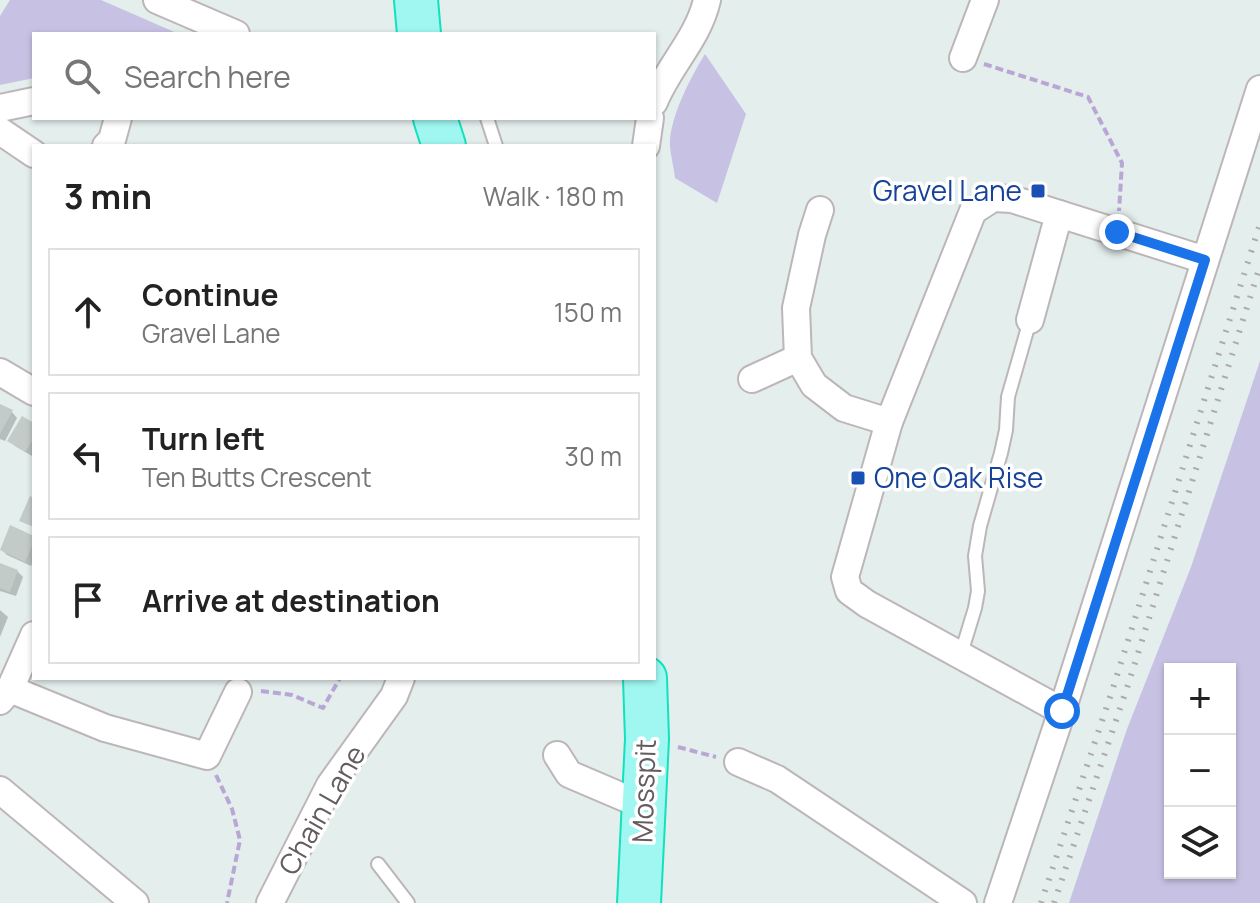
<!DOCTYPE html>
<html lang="en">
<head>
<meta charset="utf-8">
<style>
	:root { --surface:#fff; --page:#f6f6f6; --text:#222; --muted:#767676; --line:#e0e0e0 }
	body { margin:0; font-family:Manrope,sans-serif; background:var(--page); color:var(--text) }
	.controls { position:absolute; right:24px; bottom:24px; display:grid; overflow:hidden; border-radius:0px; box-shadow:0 2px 6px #0004 }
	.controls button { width:72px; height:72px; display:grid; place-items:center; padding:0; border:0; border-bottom:2px solid var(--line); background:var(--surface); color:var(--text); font:40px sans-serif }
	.stop { position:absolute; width:24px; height:24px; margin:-18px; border:6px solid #1a73e8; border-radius:50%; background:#fff }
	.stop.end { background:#1a73e8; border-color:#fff; box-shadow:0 2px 8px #0008 }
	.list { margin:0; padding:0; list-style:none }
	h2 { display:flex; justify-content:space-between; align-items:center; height:104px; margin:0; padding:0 32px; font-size:34px }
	h2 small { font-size:26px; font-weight:400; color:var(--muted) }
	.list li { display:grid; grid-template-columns:52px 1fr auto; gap:24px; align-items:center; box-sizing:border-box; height:128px; margin:0 16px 16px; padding:0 16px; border:2px solid var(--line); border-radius:0px }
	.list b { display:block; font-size:30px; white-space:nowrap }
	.list p { margin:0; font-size:26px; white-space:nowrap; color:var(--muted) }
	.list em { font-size:26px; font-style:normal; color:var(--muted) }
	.icon { flex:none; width:44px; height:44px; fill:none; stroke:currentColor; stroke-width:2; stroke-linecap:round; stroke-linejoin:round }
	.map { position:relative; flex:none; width:1260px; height:903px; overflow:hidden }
	.search { position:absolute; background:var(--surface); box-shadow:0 2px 6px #0004; left:32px; top:32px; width:624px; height:88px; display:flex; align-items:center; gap:20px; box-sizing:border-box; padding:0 28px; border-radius:0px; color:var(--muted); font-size:30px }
	.panel { position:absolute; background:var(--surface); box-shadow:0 2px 6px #0004; left:32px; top:144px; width:624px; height:536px; border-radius:0px }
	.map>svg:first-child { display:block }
	.green { fill:#c7c2e3; fill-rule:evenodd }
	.shadow { fill:#0003 }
	.building { fill:#c3cbc9 }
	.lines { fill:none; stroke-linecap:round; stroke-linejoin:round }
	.service-casing { stroke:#bdb6b8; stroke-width:16 }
	.minor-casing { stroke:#bdb6b8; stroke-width:30 }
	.trunk-casing { stroke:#10e2be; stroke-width:46 }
	.path { stroke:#b9a6d4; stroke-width:4; stroke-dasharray:8 4; stroke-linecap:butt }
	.service { stroke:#fff; stroke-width:12 }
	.minor { stroke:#fff; stroke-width:26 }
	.trunk { stroke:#a0f7f1; stroke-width:42 }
	.rail { stroke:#acaaaa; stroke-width:6; stroke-dasharray:2 10; stroke-linecap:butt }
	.route { stroke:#1a73e8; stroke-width:10 }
	.transit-dot { fill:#1a4fb4; stroke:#fff; stroke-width:3 }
	.labels { text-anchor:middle; stroke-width:7; stroke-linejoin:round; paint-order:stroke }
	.transit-label { font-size:28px; fill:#164399; stroke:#fff; text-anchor:end }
	.street-label { font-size:28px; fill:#645c5e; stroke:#fff }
</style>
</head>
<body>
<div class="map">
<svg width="1260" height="903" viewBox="0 0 1260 903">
	<rect width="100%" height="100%" fill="#e4eeed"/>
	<g class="green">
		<path d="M10,0H101L179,34H34V78L0,85V16Z"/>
		<path d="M705,54L746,114L717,203L675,178C674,166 669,151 670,139C673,111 691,77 705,54Z"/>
		<path d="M1260,361V903H1069L1127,729L1191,567ZM1230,669V873H1170V669Z"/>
	</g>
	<g class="shadow">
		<path d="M0,406L12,412L17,418L5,441L0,439Z"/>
		<path d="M34,426V453L32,456L15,446L10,440Z"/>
		<path d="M34,538V560L31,566L7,555L1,549Z"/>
		<path d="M0,565L17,571L23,577L16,596L0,591Z"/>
		<path d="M0,610L8,617L0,637Z"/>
	</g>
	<g class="building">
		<path d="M0,404L13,410L0,434Z"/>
		<path d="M22,416L34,423V438L25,452L7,441Z"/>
		<path d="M30,496L34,498V527L19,521Z"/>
		<path d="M10,525L34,536V542L25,562L0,550Z"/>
		<path d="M0,563L18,570L10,592L0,588Z"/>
	</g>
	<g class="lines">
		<defs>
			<g id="service">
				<path d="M487,118L496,146"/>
				<path d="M960,657L975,608L978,591L975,556L980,526L1001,453L1006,430L1008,397L1030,320"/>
				<path d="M378,864L408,903"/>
			</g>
			<g id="minor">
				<path d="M157,0L236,34"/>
				<path d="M963,58L985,0"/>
				<path d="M654,102C669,65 698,39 707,0"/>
				<path d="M0,108L34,101"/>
				<path d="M0,131L34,154"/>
				<path d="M106,146L112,140L118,118"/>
				<path d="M646,146L650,118"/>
				<path d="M820,210L812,235L796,308L798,358L814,385L844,408L889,422"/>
				<path d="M1030,320L1059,214"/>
				<path d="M0,372L34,392"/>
				<path d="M752,379L798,358"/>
				<path d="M10,689L105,728L207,756L238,692"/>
				<path d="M0,701L10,689L34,635"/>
				<path d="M1062,711L867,604L849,591L845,577L889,422L973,211L993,198L1012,199L1205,260"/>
				<path d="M557,755L569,774L644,806"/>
				<path d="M738,762L777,779L963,903"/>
				<path d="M0,790L135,903"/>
				<path d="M270,903L330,785L394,696L401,678"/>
				<path d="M998,903L1062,711L1260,89"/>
			</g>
			<g id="trunk">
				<path d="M416,0L419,34"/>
				<path d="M435,118L444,146"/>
				<path d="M639,903L647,739L645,678"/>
			</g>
		</defs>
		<use href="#service" class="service-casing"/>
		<use href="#minor" class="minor-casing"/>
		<use href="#trunk" class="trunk-casing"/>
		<g class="path">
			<path d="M984,64L1088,97L1122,163L1119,211"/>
			<path d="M261,691L292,695L323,708L340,678"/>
			<path d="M678,747L716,757"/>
			<path d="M216,775L232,809L240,840L227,903"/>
		</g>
		<use href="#service" class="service"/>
		<use href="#minor" class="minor"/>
		<use href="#trunk" class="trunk"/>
		<g class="rail">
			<path d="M1041,903L1113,688L1260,224"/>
			<path d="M1054,903L1128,685L1260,266"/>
		</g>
	</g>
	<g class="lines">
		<path class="route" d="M1062,711L1205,260L1117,232"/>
	</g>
	<g class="transit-dot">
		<rect x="1030" y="183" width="16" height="16" rx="4"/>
		<rect x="850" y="470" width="16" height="16" rx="4"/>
	</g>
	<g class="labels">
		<g class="transit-label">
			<text x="1022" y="201">Gravel Lane</text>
			<text x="874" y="488" text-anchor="start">One Oak Rise</text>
		</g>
		<g class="street-label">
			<text transform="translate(644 791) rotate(-88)" y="10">Mosspit</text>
			<text transform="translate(322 810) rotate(-60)" y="10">Chain Lane</text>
		</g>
	</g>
</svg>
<div class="controls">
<button>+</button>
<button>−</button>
<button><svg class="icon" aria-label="layers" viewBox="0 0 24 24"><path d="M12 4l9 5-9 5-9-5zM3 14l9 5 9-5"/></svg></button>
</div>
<div class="stop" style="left:1062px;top:711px"></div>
<div class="stop end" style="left:1117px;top:232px"></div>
<div class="search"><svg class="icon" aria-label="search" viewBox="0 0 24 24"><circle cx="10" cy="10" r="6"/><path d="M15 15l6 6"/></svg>Search here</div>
<section class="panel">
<h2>3 min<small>Walk · 180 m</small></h2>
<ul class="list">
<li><svg class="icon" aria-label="ahead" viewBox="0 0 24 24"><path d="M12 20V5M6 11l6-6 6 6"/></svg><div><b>Continue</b><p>Gravel Lane</p></div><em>150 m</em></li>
<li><svg class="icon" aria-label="left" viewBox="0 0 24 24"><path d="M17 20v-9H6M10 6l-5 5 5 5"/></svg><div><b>Turn left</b><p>Ten Butts Crescent</p></div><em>30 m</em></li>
<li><svg class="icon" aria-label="arrive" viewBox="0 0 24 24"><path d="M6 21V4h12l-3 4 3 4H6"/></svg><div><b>Arrive at destination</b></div></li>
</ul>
</section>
</div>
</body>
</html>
